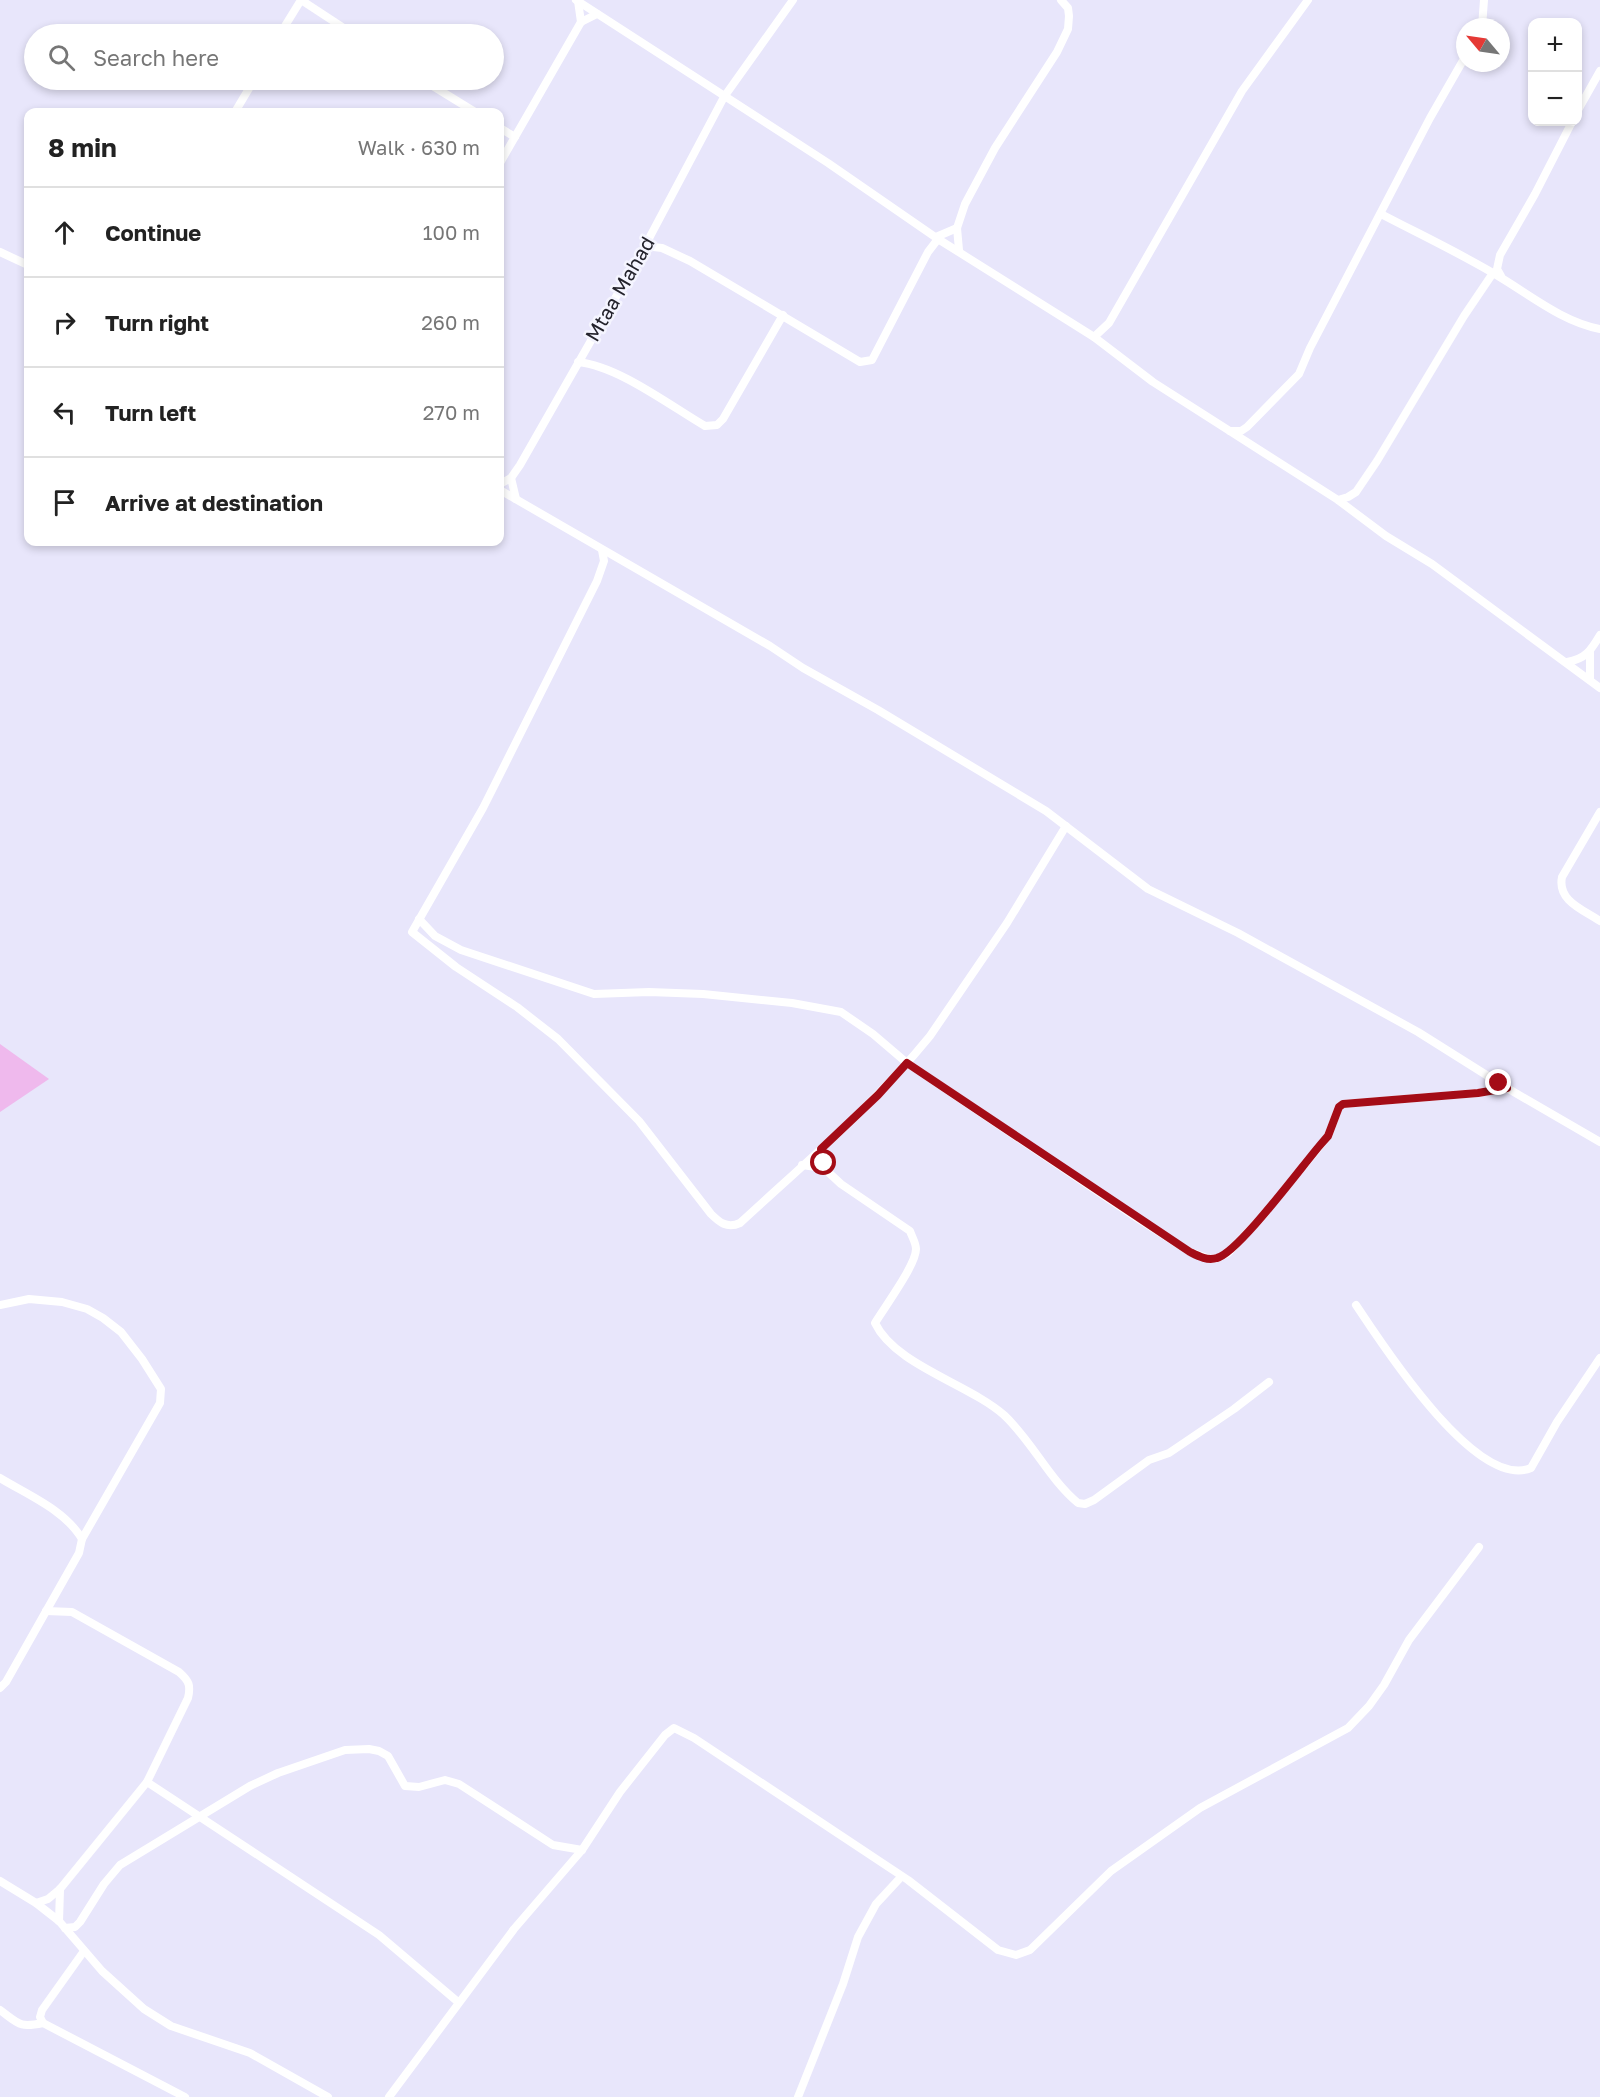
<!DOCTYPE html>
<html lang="en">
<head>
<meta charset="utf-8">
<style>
	:root { --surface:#fff; --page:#f2f2f2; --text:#222; --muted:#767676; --line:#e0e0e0 }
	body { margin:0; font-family:"Golos Text",sans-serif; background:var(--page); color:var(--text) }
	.controls { position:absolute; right:18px; top:18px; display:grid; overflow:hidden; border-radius:12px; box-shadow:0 3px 9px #0003 }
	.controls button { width:54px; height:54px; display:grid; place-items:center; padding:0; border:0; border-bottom:2px solid var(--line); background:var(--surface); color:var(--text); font:30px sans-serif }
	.compass { position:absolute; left:1456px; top:18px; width:54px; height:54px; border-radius:50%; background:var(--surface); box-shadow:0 3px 9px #0003; rotate:299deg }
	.stop { position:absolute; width:18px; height:18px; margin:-14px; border:4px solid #a40c17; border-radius:50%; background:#fff }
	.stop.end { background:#a40c17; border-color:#fff; box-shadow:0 2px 6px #0008 }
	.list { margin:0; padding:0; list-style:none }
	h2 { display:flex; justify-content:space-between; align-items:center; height:78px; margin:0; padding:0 24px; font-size:26px }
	h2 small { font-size:20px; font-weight:400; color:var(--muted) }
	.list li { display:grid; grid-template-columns:39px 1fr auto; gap:18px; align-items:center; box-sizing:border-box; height:90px; padding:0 24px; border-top:2px solid var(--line) }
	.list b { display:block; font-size:22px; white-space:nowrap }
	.list em { font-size:20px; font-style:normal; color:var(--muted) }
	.icon { flex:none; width:33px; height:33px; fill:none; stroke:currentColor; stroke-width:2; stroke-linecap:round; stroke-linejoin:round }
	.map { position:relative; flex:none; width:1600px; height:2097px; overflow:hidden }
	.search { position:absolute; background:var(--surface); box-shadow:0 3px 9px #0003; left:24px; top:24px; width:480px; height:66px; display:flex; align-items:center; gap:15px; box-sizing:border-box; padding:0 21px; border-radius:33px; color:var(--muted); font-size:22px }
	.panel { position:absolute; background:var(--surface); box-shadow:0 3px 9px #0003; left:24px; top:108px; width:480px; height:438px; border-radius:12px }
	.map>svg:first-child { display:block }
	.green { fill:#efb9ed }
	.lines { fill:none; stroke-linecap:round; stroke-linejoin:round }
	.street { stroke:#fff; stroke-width:8 }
	.route { stroke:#a40c17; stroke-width:8 }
	.labels { text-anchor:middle; stroke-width:5; stroke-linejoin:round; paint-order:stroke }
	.street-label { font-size:20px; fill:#24232c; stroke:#f5f5ff }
</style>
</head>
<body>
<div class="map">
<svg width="1600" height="2097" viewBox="0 0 1600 2097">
	<rect width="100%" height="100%" fill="#e8e6fb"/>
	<path class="green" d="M0,1044L49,1079L0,1112Z"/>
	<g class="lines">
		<g class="street">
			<path d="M301,0L353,34"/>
			<path d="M576,0L828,163L938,239L1094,337L1153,382L1338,500L1386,536L1432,564L1600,688"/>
			<path d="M578,1L581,22"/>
			<path d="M1482,27L1484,0"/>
			<path d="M280,34L301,0"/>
			<path d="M423,80L475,112"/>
			<path d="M1578,110L1600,71"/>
			<path d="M235,112L254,80"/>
			<path d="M500,128L515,137"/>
			<path d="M500,163L581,22L597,14"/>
			<path d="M1381,214C1421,235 1464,255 1503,279C1534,298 1564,322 1600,329"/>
			<path d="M936,237L957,228"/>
			<path d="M645,246L662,248L690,261L860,362L872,360L928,252L938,239"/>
			<path d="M959,250L957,228L965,204L995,148L1057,52L1068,29L1069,16L1068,8L1061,0"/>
			<path d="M0,252L28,265"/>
			<path d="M1501,276L1497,269L1500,255L1535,194L1572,122"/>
			<path d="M1094,337L1109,323L1242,91L1308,0"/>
			<path d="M578,362C618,366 669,405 705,426L717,425L723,419L783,315"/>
			<path d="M1230,431H1241L1247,427L1299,374L1310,348L1430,118L1465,57"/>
			<path d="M511,478L516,499"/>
			<path d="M500,484L511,478L520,465L645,246L724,97L793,0"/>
			<path d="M500,490L770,646L803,668L878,710L1046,811L1148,889L1238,933L1418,1032L1507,1088L1600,1142"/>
			<path d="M1338,500L1348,497L1356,492L1377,461L1464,316L1493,273"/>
			<path d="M602,550L604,561L597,581L483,808L412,932L456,967L517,1007L558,1039L639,1121L711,1214C719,1222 727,1229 740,1223C805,1163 874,1105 930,1036L1007,923L1066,826"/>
			<path d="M1590,653V680"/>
			<path d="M1567,662C1586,659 1591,650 1600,635"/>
			<path d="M1600,812L1562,877C1557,901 1584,910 1600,921"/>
			<path d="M419,919L435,936L461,950L594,994L649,992L703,994L792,1003L841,1012L873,1034L907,1063L1137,1218L1190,1252L1210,1259L1218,1258L1228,1253L1261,1218L1328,1136L1339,1107L1343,1104L1478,1093L1507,1088"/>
			<path d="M821,1149L827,1171L841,1184L910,1231C912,1237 916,1243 916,1249C916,1265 884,1308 875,1323C895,1365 969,1384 1004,1415C1032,1441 1049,1479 1078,1503L1085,1504L1094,1500L1149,1460L1169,1453L1234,1409L1269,1382"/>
			<path d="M802,1165L816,1167L827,1171"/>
			<path d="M0,1305L29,1299L62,1302L87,1309L103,1318L121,1332L142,1359L161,1389L160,1403L82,1539"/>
			<path d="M1356,1305C1382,1344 1476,1491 1531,1468L1557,1422L1600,1358"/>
			<path d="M0,1478C28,1495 65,1510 82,1539L79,1553L6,1682L0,1688"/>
			<path d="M147,1782L379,1935L458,2002"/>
			<path d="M0,1881L36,1903L59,1921L102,1971L144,2009L171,2026L250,2053L328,2097"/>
			<path d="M36,1903L48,1899L60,1889L147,1782L188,1698C191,1685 189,1681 179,1672L72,1612L46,1611"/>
			<path d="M59,1921L60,1889"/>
			<path d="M65,1928L75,1927L80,1922L104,1884L120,1865L250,1786L278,1773L345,1750L369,1749L379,1751L388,1756L405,1786L419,1787L445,1780L459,1784L553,1845L582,1850"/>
			<path d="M84,1951L42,2010L40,2017L43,2023L185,2097"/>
			<path d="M0,2010C19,2024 19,2028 43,2023"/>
			<path d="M389,2097L514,1929L582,1850L620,1792L665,1735L674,1728L694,1738L908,1880L998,1950L1016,1955L1030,1950L1111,1871L1200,1808L1348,1728L1369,1706L1384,1685L1409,1640L1479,1547"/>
			<path d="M798,2097L843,1984L858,1937L876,1904L901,1877"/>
		</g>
	</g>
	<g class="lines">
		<path class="route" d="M824,1163L821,1149L878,1095L907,1063L1190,1252C1198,1256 1207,1261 1217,1258C1238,1253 1302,1166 1321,1144L1328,1136L1339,1107L1343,1104L1478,1093L1507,1088L1499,1083"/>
	</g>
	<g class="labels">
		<g class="street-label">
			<text transform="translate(620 289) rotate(-60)" y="7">Mtaa Mahad</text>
		</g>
	</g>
</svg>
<div class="controls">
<button>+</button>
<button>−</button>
</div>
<svg class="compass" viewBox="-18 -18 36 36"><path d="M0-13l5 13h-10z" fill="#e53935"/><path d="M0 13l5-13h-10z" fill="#767676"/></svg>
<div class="stop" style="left:824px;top:1163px"></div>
<div class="stop end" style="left:1499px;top:1083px"></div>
<div class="search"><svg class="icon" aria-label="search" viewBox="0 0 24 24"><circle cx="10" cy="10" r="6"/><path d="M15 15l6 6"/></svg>Search here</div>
<section class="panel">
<h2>8 min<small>Walk · 630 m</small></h2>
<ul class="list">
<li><svg class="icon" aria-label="ahead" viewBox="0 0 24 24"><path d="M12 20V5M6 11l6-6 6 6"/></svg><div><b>Continue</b></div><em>100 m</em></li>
<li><svg class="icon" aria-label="right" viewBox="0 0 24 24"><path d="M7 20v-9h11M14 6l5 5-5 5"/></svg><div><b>Turn right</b></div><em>260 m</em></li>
<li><svg class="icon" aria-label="left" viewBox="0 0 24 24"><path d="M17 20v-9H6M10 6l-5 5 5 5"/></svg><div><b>Turn left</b></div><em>270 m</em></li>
<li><svg class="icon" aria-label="arrive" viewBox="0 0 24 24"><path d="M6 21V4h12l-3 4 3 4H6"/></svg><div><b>Arrive at destination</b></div></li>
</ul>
</section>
</div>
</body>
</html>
